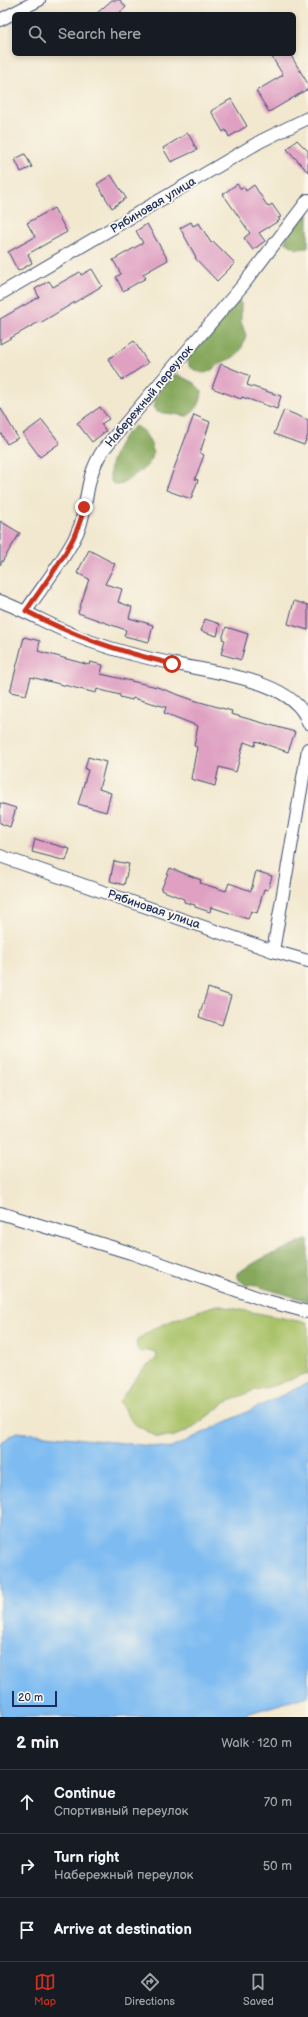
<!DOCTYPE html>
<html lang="en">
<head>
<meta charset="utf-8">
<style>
	:root { --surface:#171b24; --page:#20242c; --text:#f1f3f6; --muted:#9ea1a6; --line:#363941; --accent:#c8321e }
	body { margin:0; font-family:"Balsamiq Sans",sans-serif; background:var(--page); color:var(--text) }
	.scale { position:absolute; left:12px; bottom:10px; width:45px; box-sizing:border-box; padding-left:4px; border:2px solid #1b2f5e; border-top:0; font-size:11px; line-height:14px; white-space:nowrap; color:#1b2f5e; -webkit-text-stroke:3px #fbf7ec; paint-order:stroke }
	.stop { position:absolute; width:12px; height:12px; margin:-9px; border:3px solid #c8321e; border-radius:50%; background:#fff }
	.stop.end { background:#c8321e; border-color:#fff; box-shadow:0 1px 4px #0008 }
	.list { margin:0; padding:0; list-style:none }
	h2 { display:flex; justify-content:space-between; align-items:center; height:52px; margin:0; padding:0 16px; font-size:17px }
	h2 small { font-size:13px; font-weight:400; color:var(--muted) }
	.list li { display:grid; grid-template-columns:26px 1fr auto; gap:12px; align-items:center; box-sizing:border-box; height:64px; padding:0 16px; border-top:1px solid var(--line) }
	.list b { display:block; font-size:15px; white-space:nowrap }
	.list p { margin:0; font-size:13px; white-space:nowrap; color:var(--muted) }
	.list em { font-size:13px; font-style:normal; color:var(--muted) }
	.icon { flex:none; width:22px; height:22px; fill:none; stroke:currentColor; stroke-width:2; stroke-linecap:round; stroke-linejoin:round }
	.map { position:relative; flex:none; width:308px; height:1717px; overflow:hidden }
	.search { position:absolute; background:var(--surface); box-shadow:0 2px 6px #0003; left:12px; right:12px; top:12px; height:44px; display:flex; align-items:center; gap:10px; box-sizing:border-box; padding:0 14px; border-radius:6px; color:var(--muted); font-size:15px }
	.sheet { height:244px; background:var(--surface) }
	nav { display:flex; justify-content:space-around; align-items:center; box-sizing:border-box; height:56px; border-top:1px solid var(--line); background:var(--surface); font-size:11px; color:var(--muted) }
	nav a { display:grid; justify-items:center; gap:2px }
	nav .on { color:var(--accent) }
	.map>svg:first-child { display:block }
	.green { fill:#a9c268; stroke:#627863 }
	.forest { fill:#86a85c; stroke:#506c5d }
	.water { fill:#7ebbf1; stroke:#4c75a8 }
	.building { fill:#dfa0c2 }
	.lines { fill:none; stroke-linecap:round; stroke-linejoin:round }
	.minor-casing { stroke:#3b4b6f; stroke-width:14 }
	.minor { stroke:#fff; stroke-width:12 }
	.route { stroke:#c8321e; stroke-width:5 }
	.labels { text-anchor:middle; stroke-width:3.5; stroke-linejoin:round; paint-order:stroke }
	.street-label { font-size:12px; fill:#1b2f5e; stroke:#fbf7ec }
</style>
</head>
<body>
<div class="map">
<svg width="308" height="1717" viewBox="0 0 308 1717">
	<rect width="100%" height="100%" fill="#fbf7ec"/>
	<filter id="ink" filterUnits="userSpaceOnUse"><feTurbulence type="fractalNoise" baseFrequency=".025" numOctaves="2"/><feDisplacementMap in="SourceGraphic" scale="8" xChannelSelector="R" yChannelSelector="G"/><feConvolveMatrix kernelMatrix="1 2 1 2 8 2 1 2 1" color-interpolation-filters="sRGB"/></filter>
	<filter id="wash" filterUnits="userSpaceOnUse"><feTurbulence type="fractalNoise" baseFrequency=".012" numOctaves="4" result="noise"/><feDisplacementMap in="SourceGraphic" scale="16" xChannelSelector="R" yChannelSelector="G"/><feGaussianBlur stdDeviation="0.9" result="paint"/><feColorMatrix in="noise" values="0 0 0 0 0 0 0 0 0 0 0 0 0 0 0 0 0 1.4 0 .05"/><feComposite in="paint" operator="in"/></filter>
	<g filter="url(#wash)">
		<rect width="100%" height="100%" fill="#f2e8cf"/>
		<path class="green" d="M216,1305L308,1323V1374H304L279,1384L252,1391L225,1403L189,1430L172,1437H157L133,1423L119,1402L142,1370L156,1359L157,1353L149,1350L140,1352L137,1348L136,1342C149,1326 196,1312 216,1305Z"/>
		<g class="forest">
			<path d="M308,208V248L297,249L285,242L287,236Z"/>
			<path d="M236,299L241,303V322L246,335C244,340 243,348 239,352C235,358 229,359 223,362C208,371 207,379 189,366L188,358Z"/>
			<path d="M176,374L194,383L202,391C201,403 198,410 187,416L157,412L153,407C154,396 166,380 176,374Z"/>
			<path d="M135,426C142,430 145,432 149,440C159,459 148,466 133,476C129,479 122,486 117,485C107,484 110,468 112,461C117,447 122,435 135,426Z"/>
			<path d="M308,1239V1301L257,1286L246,1285L237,1278V1273L263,1258Z"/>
		</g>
		<path class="water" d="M308,1383V1696L236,1717H0V1443L17,1432L171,1448Z"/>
		<g id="blocks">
			<g class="building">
				<path d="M112,0H120L126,7L118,14H96Z"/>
				<path d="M270,54H290L308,84V89L269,112L256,91L283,75Z"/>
				<path d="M231,99L247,126L229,137L226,130L223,132L211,111Z"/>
				<path d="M188,133L197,150L171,162L163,148Z"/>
				<path d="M297,140L308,151V172L287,149Z"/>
				<path d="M25,154L32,167L21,172L15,159Z"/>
				<path d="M111,175L126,198L112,208L97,184Z"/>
				<path d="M237,184L241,189L244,187L246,191L254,185L268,207L272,204L281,217L278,218L280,220L259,233L265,241L253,250L244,238L250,233L223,194Z"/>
				<path d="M54,208L67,232L28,254L32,263L18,271L8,252L35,237L27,223Z"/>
				<path d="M191,222L193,226L199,223L211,243L213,241L235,263L217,281L195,258L196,257L180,228Z"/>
				<path d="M147,224L168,260L143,274L146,278L123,291L116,277L121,274L113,260L143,243L136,231Z"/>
				<path d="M92,269L102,286L40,323L39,322L0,344V319L39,297L35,289L49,281L53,287L80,272L81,275Z"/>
				<path d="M134,341L148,363L122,380L108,359Z"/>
				<path d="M221,364L250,376L247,385L281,396L277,409L242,397L241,399L212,388Z"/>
				<path d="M0,407L18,438L7,444L0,432Z"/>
				<path d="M100,407L109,419L101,424L106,431L92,442L77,423Z"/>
				<path d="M284,410L308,420V435L304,445L274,434Z"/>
				<path d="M194,415L210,422L200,453L204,455L195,479L198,480L191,499L166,490Z"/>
				<path d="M42,420L60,443L40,457L23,434Z"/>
				<path d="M0,521L20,533L0,565Z"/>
				<path d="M89,550L115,564L105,584L122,589L118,602L132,607L129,618L153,625L149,642L124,636L126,630L78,613L89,579L77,573Z"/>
				<path d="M294,601L308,605V630L288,624Z"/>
				<path d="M205,619L220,624L217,636L201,631Z"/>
				<path d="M226,627L248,634L241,660L221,654L225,640L222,639Z"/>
				<path d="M24,637L40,641L38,651L89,665L90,662L103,665L101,674L157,687L193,700L232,711L231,714L295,732L288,752L256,741L255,746L244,742L236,772L219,767L215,786L191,779L197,747L194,746L198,726L164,713L166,707L133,698L132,700L120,697V695L97,689L96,693L31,677L26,695L10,692Z"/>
				<path d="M88,757L106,762L99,789L111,793L106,812L78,804L88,770L85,769Z"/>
				<path d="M0,803L16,808L10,827L0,823Z"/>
				<path d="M35,839L70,849L66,861L32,852Z"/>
				<path d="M114,861L129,864L124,885L110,881Z"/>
				<path d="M170,868L201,880L200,883L226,891L229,883L251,891L256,871L272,876L268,890L264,889L257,913L251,911L248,919L211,907L210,912L195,907V905L184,902V899L161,890Z"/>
				<path d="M208,988L231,996L222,1025L199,1017Z"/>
			</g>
		</g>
	</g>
	<g filter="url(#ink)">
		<use href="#blocks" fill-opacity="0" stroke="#3b4b6f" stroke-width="1"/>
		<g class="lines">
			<defs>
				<g id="minor">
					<path d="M0,20L39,0"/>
					<path d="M0,294L261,141L308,118"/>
					<path d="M0,601C31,613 60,631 92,642C118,651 145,658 171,663C208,672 296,679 308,723"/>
					<path d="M26,611C42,587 71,551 80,526C89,497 85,478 103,450L243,285L308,200"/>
					<path d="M0,856L273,951L308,961"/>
					<path d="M273,951L308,749"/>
					<path d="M0,1213L131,1253L267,1301L308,1312"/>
				</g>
			</defs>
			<use href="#minor" class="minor-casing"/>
			<use href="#minor" class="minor"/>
		</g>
	</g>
	<g class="lines" filter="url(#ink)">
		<path class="route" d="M84,507C76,546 48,578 26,611C75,637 118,651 172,664"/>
	</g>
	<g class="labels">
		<g class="street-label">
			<text transform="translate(153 205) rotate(-31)" y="4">Рябиновая улица</text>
			<text transform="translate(149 396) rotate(-50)" y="4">Набережный переулок</text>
			<text transform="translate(154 909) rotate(19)" y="4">Рябиновая улица</text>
		</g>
	</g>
</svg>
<div class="scale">20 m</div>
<div class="stop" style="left:172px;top:664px"></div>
<div class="stop end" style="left:84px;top:507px"></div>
<div class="search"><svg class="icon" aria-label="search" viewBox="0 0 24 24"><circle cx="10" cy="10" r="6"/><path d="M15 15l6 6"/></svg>Search here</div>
</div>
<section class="sheet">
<h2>2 min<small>Walk · 120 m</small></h2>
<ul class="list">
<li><svg class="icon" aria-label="ahead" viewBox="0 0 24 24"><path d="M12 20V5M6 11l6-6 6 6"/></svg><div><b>Continue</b><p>Спортивный переулок</p></div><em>70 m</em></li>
<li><svg class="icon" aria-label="right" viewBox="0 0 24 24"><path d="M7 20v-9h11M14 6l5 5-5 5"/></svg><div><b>Turn right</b><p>Набережный переулок</p></div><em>50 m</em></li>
<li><svg class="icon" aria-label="arrive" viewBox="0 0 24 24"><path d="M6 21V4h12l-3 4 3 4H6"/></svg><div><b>Arrive at destination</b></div></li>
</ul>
</section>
<nav>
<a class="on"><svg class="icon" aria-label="map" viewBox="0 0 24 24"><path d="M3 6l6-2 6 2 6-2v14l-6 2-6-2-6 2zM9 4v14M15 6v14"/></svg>Map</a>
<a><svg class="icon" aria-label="directions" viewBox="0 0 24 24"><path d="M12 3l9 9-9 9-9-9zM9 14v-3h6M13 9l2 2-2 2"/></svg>Directions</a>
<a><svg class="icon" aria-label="saved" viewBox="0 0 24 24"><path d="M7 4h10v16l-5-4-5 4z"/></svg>Saved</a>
</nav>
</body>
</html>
